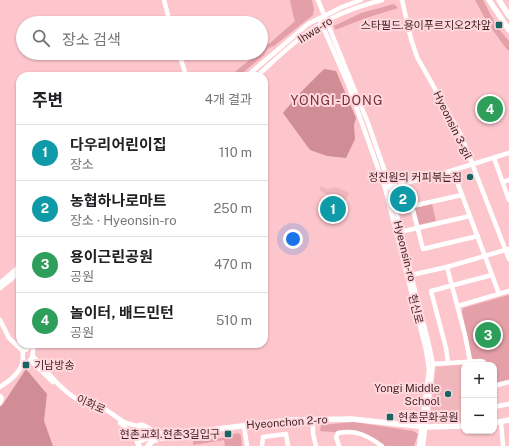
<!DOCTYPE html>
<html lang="ko">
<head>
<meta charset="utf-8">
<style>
	:root { --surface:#fff; --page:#f6f6f6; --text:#202124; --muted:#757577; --line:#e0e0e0; --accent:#b45309 }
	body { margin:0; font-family:"Public Sans","Noto Sans KR",sans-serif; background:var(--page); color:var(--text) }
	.controls { position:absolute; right:12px; bottom:12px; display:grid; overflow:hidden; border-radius:8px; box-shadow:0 1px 3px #0004 }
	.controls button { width:36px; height:36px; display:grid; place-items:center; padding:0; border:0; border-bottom:1px solid var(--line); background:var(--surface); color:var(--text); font:20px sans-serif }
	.you { position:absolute; left:293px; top:239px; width:14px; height:14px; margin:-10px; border:3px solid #fff; border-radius:50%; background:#1a73e8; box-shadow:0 0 0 6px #1a73e833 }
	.badge { display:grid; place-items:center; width:26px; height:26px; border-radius:50%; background:var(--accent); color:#fff; font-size:13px; font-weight:700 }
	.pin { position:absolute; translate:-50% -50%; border:2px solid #fff; box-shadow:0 1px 4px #0006 }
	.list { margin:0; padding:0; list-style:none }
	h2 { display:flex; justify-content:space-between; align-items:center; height:52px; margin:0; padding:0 16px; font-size:17px }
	h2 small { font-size:13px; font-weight:400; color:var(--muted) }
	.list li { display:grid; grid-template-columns:26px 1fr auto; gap:12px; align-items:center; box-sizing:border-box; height:56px; padding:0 16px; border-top:1px solid var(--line) }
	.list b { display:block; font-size:15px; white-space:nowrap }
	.list p { margin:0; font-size:13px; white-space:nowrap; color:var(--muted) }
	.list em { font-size:13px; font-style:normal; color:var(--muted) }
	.icon { flex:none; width:22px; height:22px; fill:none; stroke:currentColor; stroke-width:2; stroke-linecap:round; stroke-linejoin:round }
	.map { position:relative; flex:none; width:509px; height:446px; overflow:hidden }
	.search { position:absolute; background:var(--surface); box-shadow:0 1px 3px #0004; left:16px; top:16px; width:252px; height:44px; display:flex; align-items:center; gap:10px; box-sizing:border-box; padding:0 14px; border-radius:22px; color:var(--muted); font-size:15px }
	.panel { position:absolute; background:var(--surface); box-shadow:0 1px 3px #0004; left:16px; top:72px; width:252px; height:276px; border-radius:12px }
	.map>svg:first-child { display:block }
	.built { fill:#f0b6bc }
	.green { fill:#e4a0a8 }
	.forest { fill:#d08d95 }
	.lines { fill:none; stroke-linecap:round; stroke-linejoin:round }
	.minor { stroke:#fff; stroke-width:4.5 }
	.major { stroke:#fff; stroke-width:5.5 }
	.poi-dot { fill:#186663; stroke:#fed8dc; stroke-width:1.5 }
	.labels { text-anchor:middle; stroke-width:4; stroke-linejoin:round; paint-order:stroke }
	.poi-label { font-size:11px; fill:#411f24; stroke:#fed8dc; text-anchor:end }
	.street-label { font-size:11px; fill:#411f24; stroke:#fed8dc }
	.quarter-label { font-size:13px; letter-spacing:1px; fill:#7b2f3d; stroke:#fed8dc }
</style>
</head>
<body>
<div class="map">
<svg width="509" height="446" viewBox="0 0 509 446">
	<rect width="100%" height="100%" fill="#fdc6cc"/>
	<g class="built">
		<path d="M321,186L327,189L337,187L349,193L338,216L324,209L330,196L319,190Z"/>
		<path d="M480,363L481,365H464V421L435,422L432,421L430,419L436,367Z"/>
	</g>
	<g class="green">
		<path d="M290,0H312L314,9L313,15L274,46C269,47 266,50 264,55L239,76H230C239,68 249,61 258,53H261V49L263,47L270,43L295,21L293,15Z"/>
		<path d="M475,0H483L497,27L509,41V51L505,47L487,22Z"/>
		<path d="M394,4L398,8L366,18L335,30L334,26L361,13Z"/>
		<path d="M488,99L492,108L500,114V119L498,122L494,123L489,121L486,111L482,103Z"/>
		<path d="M432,204L436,221L418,225L414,208Z"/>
		<path d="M509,295V380L494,383V365H488L487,361L483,359L475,360L472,358L462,312L463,308Z"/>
		<path d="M354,422L413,431L418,434L414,446H382L365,435L320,431L321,425Z"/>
		<path d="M238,433L241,435L242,446H225L224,440L193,445V441L224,438V436Z"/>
	</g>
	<g class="forest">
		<path d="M324,69L336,71L356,118L354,125L355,139L346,158L327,156L310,150L283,113L299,94Z"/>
		<path d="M26,369L47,394L44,421L53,446H0V407L3,404Z"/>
	</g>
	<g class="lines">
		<g class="minor">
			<path d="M164,0L170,23"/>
			<path d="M318,0L368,123L390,186L411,275L428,341L433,364L423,446"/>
			<path d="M402,0L411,39L417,57L461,135L509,259"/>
			<path d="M319,18L348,84L385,188L426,350L429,370L419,446"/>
			<path d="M179,53L186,76"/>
			<path d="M247,76L308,24L342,7L361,0"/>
			<path d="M257,76C275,60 293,42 314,28C334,15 359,6 382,0"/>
			<path d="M494,158L509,200"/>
			<path d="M503,182L509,180"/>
			<path d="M387,187L431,177L509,153"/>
			<path d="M462,195L412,206L423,249L478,236"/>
			<path d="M400,232L470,216"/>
			<path d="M447,267L465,335L470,361"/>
			<path d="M411,275L447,267L509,249"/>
			<path d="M492,275L499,294"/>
			<path d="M0,283L20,266"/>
			<path d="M0,288L20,272"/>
			<path d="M458,306L509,291"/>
			<path d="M0,320L9,338L23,351"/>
			<path d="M23,351L27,349L32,344"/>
			<path d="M33,356C47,372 61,390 80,401C88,405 97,406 106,410C120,418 120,423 138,426"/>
			<path d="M32,358L34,344"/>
			<path d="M30,360L53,382"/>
			<path d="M448,363L446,348L431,291L492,275L453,171"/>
			<path d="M433,364L480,361L483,362L484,365"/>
			<path d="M494,386L509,382"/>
			<path d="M0,387C9,381 19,374 22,364C24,359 22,356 23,351"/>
			<path d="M0,396L2,398L0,403"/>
			<path d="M494,407L509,404"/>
			<path d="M313,420V434L316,446"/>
			<path d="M501,422L503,446"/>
			<path d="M120,423L134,434"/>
			<path d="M244,425L247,446"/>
			<path d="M262,446L263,437L286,434L288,446"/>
			<path d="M339,446L336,437L338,433C356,429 368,436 382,446"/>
		</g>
		<g class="major">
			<path d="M489,0L509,30"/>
			<path d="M499,0L509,16"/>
			<path d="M494,423L509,420"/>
			<path d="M138,439L142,440L147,438H175"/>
			<path d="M139,446L134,432C140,418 147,430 156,432C160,434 164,434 169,435L290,420L352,419L426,427L464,426"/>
			<path d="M148,446L152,441L156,440"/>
		</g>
	</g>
	<g class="poi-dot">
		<rect x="495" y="21" width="8" height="8" rx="2"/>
		<circle cx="470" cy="177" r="4"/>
		<rect x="22" y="361" width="8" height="8" rx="2"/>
		<circle cx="448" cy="394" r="4"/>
		<rect x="386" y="413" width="8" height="8" rx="2"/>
		<rect x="224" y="430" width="8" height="8" rx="2"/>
	</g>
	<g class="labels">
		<g class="poi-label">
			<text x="491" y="29">스타필드.용이푸르지오2차앞</text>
			<text x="462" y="181">정진원의 커피볶는집</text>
			<text x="34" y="369" text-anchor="start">기남방송</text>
			<text x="440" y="392">Yongi Middle<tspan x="440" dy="13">School</tspan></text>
			<text x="398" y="421" text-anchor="start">현촌문화공원</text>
			<text x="220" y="438">현촌교회.현촌3길입구</text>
		</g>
		<g class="street-label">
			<text transform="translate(315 30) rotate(-33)" y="4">Ihwa-ro</text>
			<text transform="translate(453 125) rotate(64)" y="4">Hyeonsin 3-gil</text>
			<text transform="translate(405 251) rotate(76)" y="4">Hyeonsin-ro</text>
			<text transform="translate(416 309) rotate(76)" y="4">현신로</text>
			<text transform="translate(91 404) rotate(24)" y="4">이화로</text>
			<text transform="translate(287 422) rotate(-4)" y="4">Hyeonchon 2-ro</text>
		</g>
		<g class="quarter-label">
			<text x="337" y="105">YONGI-DONG</text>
		</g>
	</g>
</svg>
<div class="controls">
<button>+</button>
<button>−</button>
</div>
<div class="you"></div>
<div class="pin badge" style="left:333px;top:209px;background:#0f9aa8">1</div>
<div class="pin badge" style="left:403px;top:199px;background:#0f9aa8">2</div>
<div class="pin badge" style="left:488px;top:335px;background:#2e9e5b">3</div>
<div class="pin badge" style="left:490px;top:109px;background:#2e9e5b">4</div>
<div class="search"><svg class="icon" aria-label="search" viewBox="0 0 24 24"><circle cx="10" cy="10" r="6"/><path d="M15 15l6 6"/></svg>장소 검색</div>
<section class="panel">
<h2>주변<small>4개 결과</small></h2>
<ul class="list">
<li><span class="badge" style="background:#0f9aa8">1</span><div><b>다우리어린이집</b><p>장소</p></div><em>110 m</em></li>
<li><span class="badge" style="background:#0f9aa8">2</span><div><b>농협하나로마트</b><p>장소 · Hyeonsin-ro</p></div><em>250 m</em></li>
<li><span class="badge" style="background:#2e9e5b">3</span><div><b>용이근린공원</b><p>공원</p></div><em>470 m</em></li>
<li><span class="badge" style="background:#2e9e5b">4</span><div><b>놀이터, 배드민턴</b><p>공원</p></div><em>510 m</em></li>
</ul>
</section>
</div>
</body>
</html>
